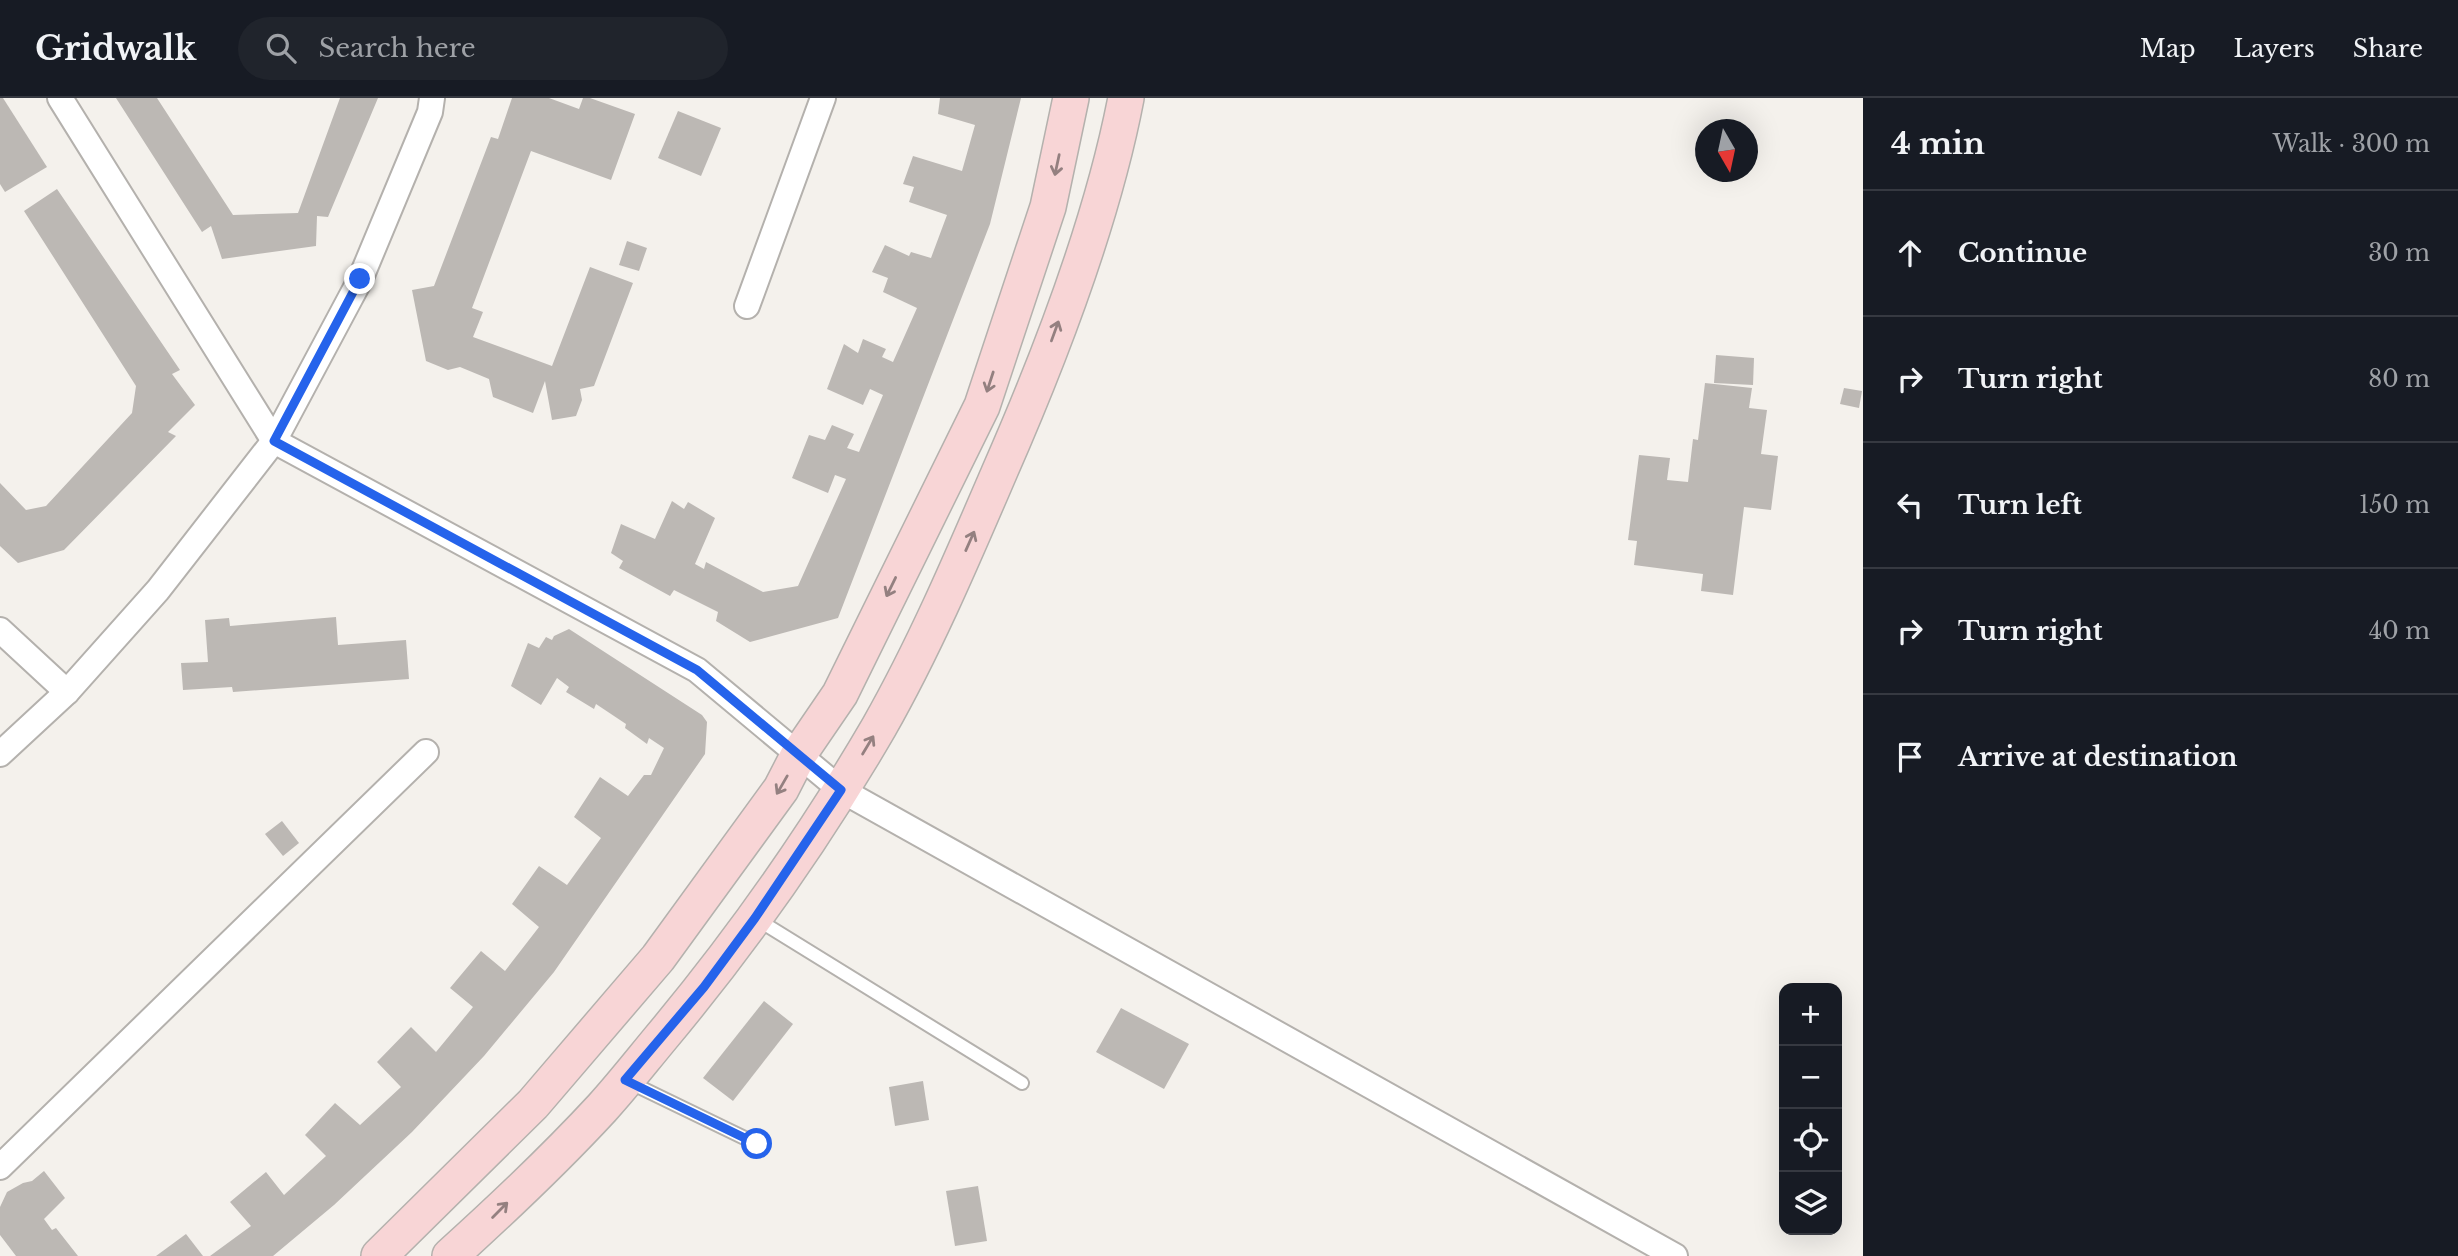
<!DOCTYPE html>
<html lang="en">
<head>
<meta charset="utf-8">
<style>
	:root { --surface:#171b24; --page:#20242c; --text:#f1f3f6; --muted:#9ea1a6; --line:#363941 }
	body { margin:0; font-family:"Libre Baskerville",serif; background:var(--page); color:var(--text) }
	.controls { position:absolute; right:21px; bottom:21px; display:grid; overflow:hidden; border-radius:14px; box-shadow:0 7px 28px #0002 }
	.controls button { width:63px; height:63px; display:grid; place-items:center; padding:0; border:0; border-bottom:2px solid var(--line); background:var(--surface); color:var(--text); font:35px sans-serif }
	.compass { position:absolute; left:1695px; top:21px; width:63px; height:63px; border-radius:50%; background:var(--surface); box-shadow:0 7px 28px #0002; rotate:171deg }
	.stop { position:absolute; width:21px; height:21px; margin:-16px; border:5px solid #2563eb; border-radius:50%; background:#fff }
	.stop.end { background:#2563eb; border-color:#fff; box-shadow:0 2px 7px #0008 }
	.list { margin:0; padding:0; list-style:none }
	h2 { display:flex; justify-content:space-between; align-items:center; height:91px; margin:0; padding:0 28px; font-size:30px }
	h2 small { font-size:23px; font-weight:400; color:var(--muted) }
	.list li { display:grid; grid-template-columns:46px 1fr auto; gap:21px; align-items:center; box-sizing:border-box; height:126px; padding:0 28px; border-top:2px solid var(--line) }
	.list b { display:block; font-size:26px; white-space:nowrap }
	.list em { font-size:23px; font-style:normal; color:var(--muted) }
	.icon { flex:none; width:38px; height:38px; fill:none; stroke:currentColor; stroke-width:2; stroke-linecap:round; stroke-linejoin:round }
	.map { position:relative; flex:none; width:1863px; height:1158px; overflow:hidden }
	header { display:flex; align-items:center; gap:42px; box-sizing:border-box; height:98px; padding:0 35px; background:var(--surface); border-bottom:2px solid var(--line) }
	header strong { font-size:33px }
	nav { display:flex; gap:38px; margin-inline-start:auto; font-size:24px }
	.search { width:490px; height:63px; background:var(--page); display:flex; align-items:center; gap:18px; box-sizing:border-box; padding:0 24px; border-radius:38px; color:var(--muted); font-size:26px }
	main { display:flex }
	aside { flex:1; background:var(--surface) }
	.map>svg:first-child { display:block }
	.building { fill:#bcb8b4 }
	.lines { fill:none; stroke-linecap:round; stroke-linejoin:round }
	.lane-casing { stroke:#b4b1ad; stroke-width:16 }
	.street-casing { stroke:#b4b1ad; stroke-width:28 }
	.secondary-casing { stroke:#b4b1ad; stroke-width:38 }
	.lane { stroke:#fff; stroke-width:12 }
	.street { stroke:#fff; stroke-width:24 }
	.secondary { stroke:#f8d5d6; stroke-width:35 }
	.oneway { stroke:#948080 }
	.route { stroke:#2563eb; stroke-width:9 }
</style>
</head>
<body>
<header>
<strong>Gridwalk</strong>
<div class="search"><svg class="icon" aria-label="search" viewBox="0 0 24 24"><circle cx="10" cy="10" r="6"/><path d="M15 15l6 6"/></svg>Search here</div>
<nav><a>Map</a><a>Layers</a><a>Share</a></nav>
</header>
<main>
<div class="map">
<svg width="1863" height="1158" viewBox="0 0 1863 1158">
	<rect width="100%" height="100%" fill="#f4f1ec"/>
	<g class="building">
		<path d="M0,0H3L47,69L5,94L0,86Z"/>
		<path d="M116,0H157L233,117L298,115L340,0H378L328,119L317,118L316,148L222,161L211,128L202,134Z"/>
		<path d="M512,0H549L579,11L583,0H590L635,16L611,82L531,53L472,210L483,214L473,239L552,268L590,169L633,185L594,288L580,291L582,302L576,318L552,322L545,283L533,315L493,299L489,281L460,269L448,272L426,263L412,192L434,188L491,39L498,41Z"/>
		<path d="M940,0H1021L990,126L838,520L750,544L716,523L718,514L674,492L670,498L619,470L623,463L611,455L621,426L655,441L672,403L684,411L688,404L715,420L695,466L704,471L706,464L763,494L798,488L846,381L835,377L828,395L792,380L809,337L825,342L832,327L854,336L847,350L859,354L883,297L870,291L863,307L827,291L844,246L858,255L863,241L886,251L882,259L893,264L917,210L883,194L888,180L872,174L885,147L909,158L911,154L931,160L947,117L909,104L914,89L903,86L913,58L962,73L975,27L938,16Z"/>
		<path d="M678,13L721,30L701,78L658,60Z"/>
		<path d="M57,91L180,272L172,276L195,307L168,334L176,338L64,452L18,465L0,448V385L26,412L46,408L132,315L136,288L24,113Z"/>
		<path d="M627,143L647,150L639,173L619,167Z"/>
		<path d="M1716,257L1754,260L1753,287L1714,285Z"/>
		<path d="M1705,285L1752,290L1749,310L1767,312L1761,356L1778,358L1771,412L1744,409L1733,497L1701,493L1703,476L1634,467L1637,443L1628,442L1639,357L1670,360L1667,382L1688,384L1693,341L1698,342Z"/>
		<path d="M1844,290L1862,293L1859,310L1840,306Z"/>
		<path d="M336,519L338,547L406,542L409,581L233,594L232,589L183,592L181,565L208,564L205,522L229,520L230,528Z"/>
		<path d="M569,531L702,617L707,624L705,656L554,874L484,958L412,1034L334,1107L273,1158H210L251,1128L230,1104L266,1074L284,1097L326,1058L305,1037L335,1005L360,1027L401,989L377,964L411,929L436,954L473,909L450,890L481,853L505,873L539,829L512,806L539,768L567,787L601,740L574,719L600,679L628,698L644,677H651L664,650L649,640L647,646L625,630L626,626L596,606L594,611L566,594L569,589L557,580L541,607L511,588L528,545L539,550L546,539L552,542L554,538Z"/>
		<path d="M282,723L299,745L283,758L265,736Z"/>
		<path d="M764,903L793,926L733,1003L703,980Z"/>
		<path d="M1121,910L1189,946L1164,991L1096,954Z"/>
		<path d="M923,983L929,1022L895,1028L889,989Z"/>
		<path d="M44,1073L65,1100L44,1121L52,1132L56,1130L78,1158H16L0,1137V1109L7,1094L23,1085L32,1083Z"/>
		<path d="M978,1088L987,1143L955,1148L946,1093Z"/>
		<path d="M186,1136L203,1158H156Z"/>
	</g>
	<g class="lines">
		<defs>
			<g id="lane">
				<path d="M755,820L1022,985"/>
				<path d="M629,984L757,1046"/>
			</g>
			<g id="street">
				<path d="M60,0L274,343L697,572L841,692L1675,1158"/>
				<path d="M747,208L823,0"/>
				<path d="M0,532L67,594"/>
				<path d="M0,656L67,594L158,492L274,343L360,182L430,14L432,0"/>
				<path d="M0,1069L426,654"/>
			</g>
			<g id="secondary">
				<path d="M379,1158L533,1006L658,860L781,691L799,656L840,596L982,308L1048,109L1071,0"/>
				<path d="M450,1158C502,1111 554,1062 602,1010C622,988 640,965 659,942C741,844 815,739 879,629C925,548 962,461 999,375C1050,259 1102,125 1126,0"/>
			</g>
		</defs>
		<use href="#lane" class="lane-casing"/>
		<use href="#street" class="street-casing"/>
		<use href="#secondary" class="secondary-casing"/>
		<use href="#lane" class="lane"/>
		<use href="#street" class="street"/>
		<use href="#secondary" class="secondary"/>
	</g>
	<defs><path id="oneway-shaft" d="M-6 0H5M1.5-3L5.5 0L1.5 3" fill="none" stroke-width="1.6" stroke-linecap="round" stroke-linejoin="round" transform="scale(1.75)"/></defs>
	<g class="oneway">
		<use href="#oneway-shaft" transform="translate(1057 67) rotate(102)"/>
		<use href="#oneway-shaft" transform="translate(1055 233) rotate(-70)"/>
		<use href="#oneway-shaft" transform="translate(990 284) rotate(108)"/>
		<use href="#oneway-shaft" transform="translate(970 443) rotate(-66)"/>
		<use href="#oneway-shaft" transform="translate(891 489) rotate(116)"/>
		<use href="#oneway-shaft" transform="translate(868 647) rotate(-59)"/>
		<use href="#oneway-shaft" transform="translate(782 687) rotate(120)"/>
		<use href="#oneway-shaft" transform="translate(500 1112) rotate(-45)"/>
	</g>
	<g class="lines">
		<path class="route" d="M360,181L274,343L697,572L841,692L755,820L704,889L625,982L757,1046"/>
	</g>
</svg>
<div class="controls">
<button>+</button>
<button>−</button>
<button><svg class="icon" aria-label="locate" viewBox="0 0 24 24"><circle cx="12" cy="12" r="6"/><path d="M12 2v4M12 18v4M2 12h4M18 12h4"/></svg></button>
<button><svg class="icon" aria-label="layers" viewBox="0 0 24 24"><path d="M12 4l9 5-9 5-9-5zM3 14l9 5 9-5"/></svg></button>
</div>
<svg class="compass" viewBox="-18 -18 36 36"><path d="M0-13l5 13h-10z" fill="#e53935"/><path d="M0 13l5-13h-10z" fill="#9ea1a6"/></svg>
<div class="stop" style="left:757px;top:1046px"></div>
<div class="stop end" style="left:360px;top:181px"></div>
</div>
<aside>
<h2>4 min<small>Walk · 300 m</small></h2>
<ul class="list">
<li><svg class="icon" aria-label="ahead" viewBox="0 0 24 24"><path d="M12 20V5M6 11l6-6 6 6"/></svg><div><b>Continue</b></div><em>30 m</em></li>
<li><svg class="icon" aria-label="right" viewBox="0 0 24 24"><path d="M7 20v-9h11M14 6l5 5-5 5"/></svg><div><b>Turn right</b></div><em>80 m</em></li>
<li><svg class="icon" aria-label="left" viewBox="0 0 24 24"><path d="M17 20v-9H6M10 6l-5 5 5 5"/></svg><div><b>Turn left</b></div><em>150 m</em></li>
<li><svg class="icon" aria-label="right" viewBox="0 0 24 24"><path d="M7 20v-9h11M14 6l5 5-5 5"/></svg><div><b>Turn right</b></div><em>40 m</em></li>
<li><svg class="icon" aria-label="arrive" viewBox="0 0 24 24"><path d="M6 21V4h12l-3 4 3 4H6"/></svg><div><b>Arrive at destination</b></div></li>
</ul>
</aside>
</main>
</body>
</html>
